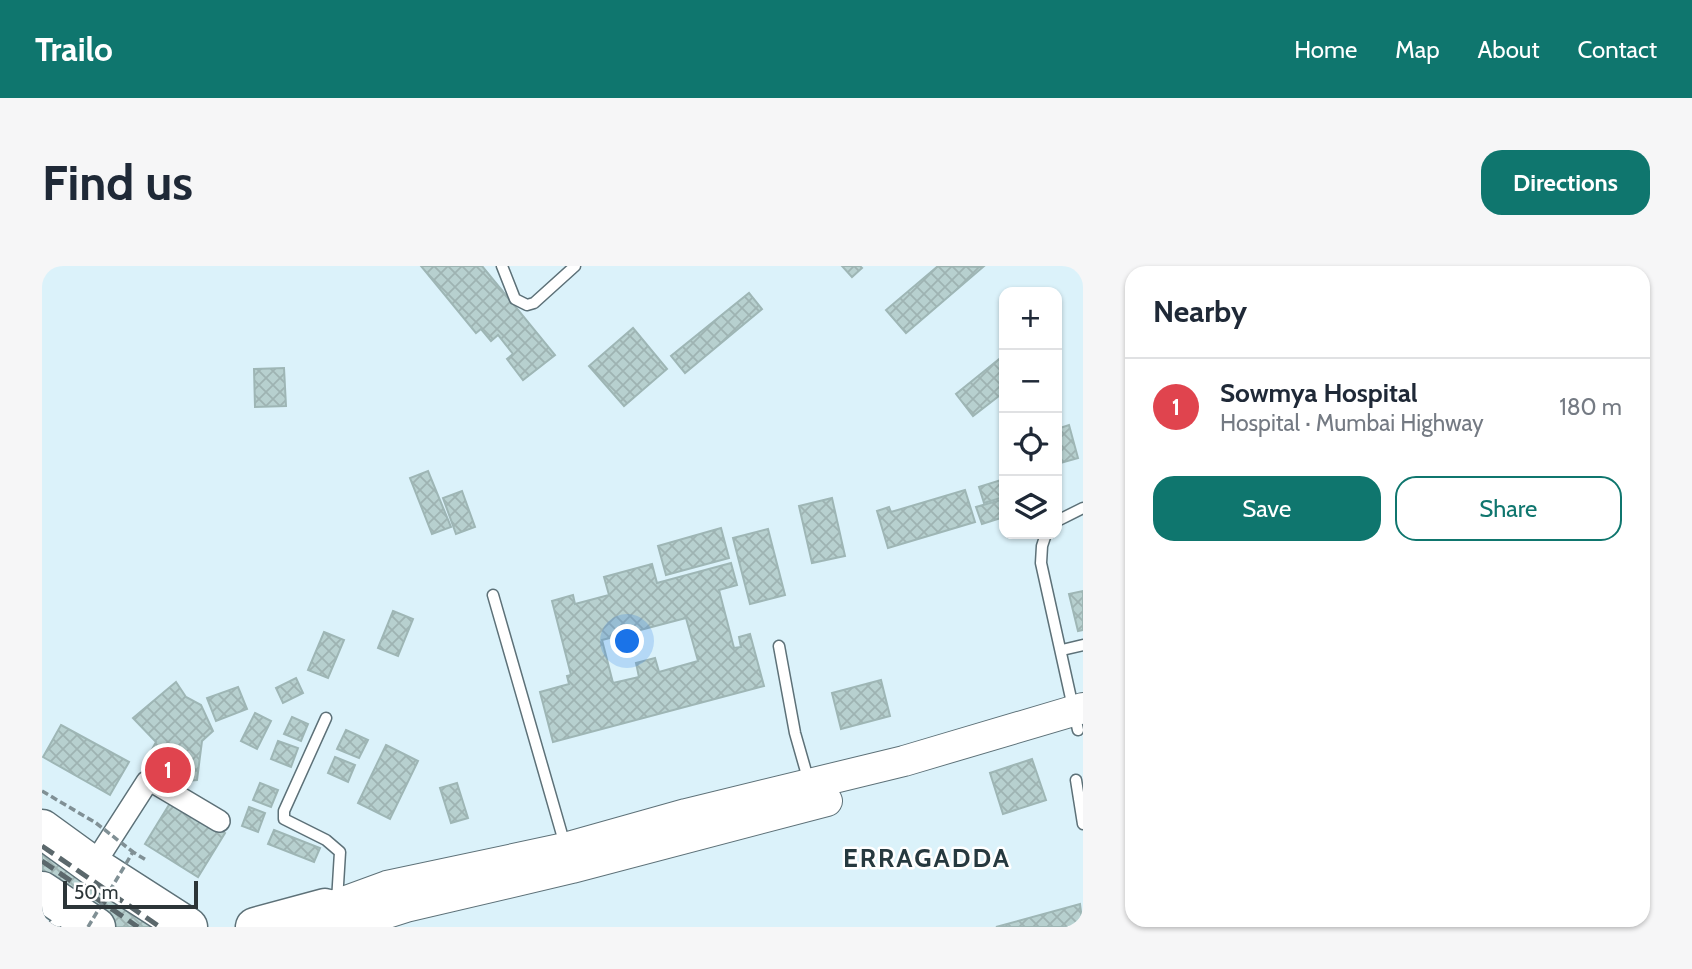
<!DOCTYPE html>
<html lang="en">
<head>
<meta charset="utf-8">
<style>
	:root { --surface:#fff; --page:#f6f6f7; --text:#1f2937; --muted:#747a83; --line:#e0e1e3; --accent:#0f766e }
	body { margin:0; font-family:Cabin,sans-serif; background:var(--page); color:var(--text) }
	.controls { position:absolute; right:21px; top:21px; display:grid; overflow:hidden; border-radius:14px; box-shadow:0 2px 5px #0004 }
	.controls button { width:63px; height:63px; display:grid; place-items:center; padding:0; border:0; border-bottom:2px solid var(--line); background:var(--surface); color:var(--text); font:35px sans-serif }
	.scale { position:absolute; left:21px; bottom:18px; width:135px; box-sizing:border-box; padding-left:7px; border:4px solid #2c3538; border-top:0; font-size:19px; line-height:24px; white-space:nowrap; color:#2c3538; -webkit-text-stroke:5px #fff; paint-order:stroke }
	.you { position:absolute; left:586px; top:376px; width:24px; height:24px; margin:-18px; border:5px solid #fff; border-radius:50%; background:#1a73e8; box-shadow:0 0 0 10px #1a73e833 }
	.badge { display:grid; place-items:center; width:46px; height:46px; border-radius:50%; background:var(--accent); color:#fff; font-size:23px; font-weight:700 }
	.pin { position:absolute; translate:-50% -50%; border:4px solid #fff; box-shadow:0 2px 7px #0006 }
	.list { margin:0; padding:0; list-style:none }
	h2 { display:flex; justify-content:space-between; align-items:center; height:91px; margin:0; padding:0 28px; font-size:30px }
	h2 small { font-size:23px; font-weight:400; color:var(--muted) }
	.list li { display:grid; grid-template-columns:46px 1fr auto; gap:21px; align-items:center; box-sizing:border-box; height:98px; padding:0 28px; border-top:2px solid var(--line) }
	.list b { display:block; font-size:26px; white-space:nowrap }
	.list p { margin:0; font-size:23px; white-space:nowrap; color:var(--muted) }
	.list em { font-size:23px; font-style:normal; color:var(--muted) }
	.actions { display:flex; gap:14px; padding:21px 28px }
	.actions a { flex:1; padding:16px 0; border:2px solid var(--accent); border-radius:21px; text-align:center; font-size:24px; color:var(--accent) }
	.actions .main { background:var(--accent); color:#fff }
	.icon { flex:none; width:38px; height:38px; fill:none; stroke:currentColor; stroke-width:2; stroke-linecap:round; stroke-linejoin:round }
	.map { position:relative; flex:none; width:1041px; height:661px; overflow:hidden; border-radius:21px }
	header { display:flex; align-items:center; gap:42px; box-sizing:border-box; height:98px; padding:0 35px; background:var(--accent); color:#fff }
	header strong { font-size:33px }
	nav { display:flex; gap:38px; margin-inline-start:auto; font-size:24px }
	.intro { display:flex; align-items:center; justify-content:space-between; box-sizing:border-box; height:168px; padding:0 42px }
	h1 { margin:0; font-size:49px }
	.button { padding:18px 32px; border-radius:21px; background:var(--accent); color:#fff; font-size:24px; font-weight:700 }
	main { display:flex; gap:42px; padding:0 42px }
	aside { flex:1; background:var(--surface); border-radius:21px; box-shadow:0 2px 5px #0004 }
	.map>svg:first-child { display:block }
	.building { fill:url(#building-cross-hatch); stroke:#9eb6b5; stroke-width:2; fill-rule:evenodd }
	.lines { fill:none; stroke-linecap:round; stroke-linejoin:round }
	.lane-casing { stroke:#5d7178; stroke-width:13 }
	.street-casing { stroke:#5d7178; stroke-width:24 }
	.secondary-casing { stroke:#5d7178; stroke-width:32 }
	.highway-casing { stroke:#5d7178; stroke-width:41 }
	.path { stroke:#809095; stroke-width:3.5; stroke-dasharray:7 3.5; stroke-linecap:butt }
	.lane { stroke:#fff; stroke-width:10 }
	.street { stroke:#fff; stroke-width:21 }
	.secondary { stroke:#fff; stroke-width:30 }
	.highway { stroke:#fff; stroke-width:38 }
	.rail { stroke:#5b686c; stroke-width:5; stroke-dasharray:14 7; stroke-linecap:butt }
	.path-bridge { stroke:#809095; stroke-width:3.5; stroke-dasharray:7 3.5; stroke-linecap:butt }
	.labels { text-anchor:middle; stroke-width:5; stroke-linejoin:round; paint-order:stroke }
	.district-label { font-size:26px; font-weight:bold; letter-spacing:2px; fill:#26393f; stroke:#fff }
</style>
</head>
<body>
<header>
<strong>Trailo</strong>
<nav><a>Home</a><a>Map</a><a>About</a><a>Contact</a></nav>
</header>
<div class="intro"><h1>Find us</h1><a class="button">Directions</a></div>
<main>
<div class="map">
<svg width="1041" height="661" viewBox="0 0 1041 661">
	<defs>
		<pattern id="building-cross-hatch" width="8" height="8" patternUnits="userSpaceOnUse" patternTransform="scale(1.75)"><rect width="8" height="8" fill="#b7d0cf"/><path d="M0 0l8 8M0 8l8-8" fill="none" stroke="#9eb3b2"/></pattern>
	</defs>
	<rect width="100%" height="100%" fill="#dbf2fa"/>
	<g class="building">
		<path d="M379,0H440L513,89L481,114L465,93L471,88L456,69L449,75L439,63L434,67Z"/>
		<path d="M800,0H818L820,2L810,11Z"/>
		<path d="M896,0L941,1L864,67L844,44Z"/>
		<path d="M707,27L720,43L643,107L629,90Z"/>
		<path d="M591,62L625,103L582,140L547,100Z"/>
		<path d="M962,89V126L931,150L914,128Z"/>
		<path d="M242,102L244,140L213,141L212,103Z"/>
		<path d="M1027,159L1036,192L1015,198V163Z"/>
		<path d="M386,205L409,261L390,268L368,212Z"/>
		<path d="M962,213V231L942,237L937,221Z"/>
		<path d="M923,224L933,256L846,282L835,245L847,241L849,246Z"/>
		<path d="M420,225L433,261L414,268L401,232Z"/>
		<path d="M790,232L803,290L770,297L757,240Z"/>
		<path d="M962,233V251L940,258L934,241Z"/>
		<path d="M679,262L687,292L624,309L616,280Z"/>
		<path d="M726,263L743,329L708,338L691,272Z"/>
		<path d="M689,297L695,319L677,324L692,382L699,381L697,371L708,368L722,420L511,476L498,426L527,418L525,410L529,409L510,335L531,329L533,338L567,329L562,311L610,298L615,317ZM644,352L656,395L617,406L613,392L594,397L597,411L571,417L560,374Z"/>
		<path d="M1041,325V364L1036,365L1027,328Z"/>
		<path d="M351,345L371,353L356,390L336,382Z"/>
		<path d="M282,366L302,374L286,412L266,404Z"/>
		<path d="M254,412L261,427L241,437L234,422Z"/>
		<path d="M839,414L848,450L799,463L790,427Z"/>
		<path d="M134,416L144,431L159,439L171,465L160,475L155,514L130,516L107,489L114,476L91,452Z"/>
		<path d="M196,421L205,443L174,455L165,432Z"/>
		<path d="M213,447L229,455L215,483L199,475Z"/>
		<path d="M250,451L266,458L259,475L242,468Z"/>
		<path d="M19,459L87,496L68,529L1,491Z"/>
		<path d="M304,464L326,474L317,492L295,483Z"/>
		<path d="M236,475L256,482L249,501L229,493Z"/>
		<path d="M344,479L376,495L348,553L316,537Z"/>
		<path d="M293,491L313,499L306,516L286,507Z"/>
		<path d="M990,493L1004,534L961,548L948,507Z"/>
		<path d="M218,517L236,524L229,541L211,534Z"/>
		<path d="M415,517L426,552L409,557L398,522Z"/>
		<path d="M130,534L183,567L156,611L103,578Z"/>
		<path d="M207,541L223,547L216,566L200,560Z"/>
		<path d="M0,553L155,661H49L0,627Z"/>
		<path d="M232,564L278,582L272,596L226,578Z"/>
		<path d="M1038,638L1041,661H954Z"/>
	</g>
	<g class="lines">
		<defs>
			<g id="lane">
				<path d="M460,0L473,33L485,39L492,37L533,0"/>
				<path d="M1015,255L1041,242"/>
				<path d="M1004,268L1000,280L999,297L1036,464"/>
				<path d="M451,329L523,579"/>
				<path d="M737,380L753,467L767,516"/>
				<path d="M1020,384L1041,379"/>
				<path d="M284,452L242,545V553L284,574L298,586L295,635"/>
				<path d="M1034,514L1041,558"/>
				<path d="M10,661L24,648"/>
			</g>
			<path id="street" d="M51,600L105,516L113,517L177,555"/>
			<g id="secondary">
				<path d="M263,650L345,620L523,582L644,548L862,495L1041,442"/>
				<path d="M301,661L364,641L530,602L785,535"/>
			</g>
			<g id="highway">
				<path d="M0,563L51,600L146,661"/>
				<path d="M0,625L54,661"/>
				<path d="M213,661L283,642"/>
				<path d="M309,661L318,655"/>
			</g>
		</defs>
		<use href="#lane" class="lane-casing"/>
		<use href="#street" class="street-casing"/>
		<use href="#secondary" class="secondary-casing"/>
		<use href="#highway" class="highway-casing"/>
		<path class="path" d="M0,525L54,557"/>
		<use href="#lane" class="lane"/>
		<use href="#street" class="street"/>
		<use href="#secondary" class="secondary"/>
		<use href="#highway" class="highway"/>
		<g class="rail">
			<path d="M0,580L118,661"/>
			<path d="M0,595L96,661"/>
		</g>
		<g class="path-bridge">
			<path d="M54,557L91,586"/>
			<path d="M46,661L91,586L104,594"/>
		</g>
	</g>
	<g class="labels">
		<g class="district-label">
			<text x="885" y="601">ERRAGADDA</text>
		</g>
	</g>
</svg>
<div class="controls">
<button>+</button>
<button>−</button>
<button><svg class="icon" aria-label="locate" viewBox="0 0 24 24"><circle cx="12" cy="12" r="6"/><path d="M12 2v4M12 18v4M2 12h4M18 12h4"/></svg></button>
<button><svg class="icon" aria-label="layers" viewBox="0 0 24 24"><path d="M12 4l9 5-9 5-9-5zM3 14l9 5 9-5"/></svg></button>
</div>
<div class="scale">50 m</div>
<div class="you"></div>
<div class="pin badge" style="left:126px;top:504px;background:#e0444e">1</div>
</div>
<aside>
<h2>Nearby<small></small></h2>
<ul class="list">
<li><span class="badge" style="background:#e0444e">1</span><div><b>Sowmya Hospital</b><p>Hospital · Mumbai Highway</p></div><em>180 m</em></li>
</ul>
<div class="actions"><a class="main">Save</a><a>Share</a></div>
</aside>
</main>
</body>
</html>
